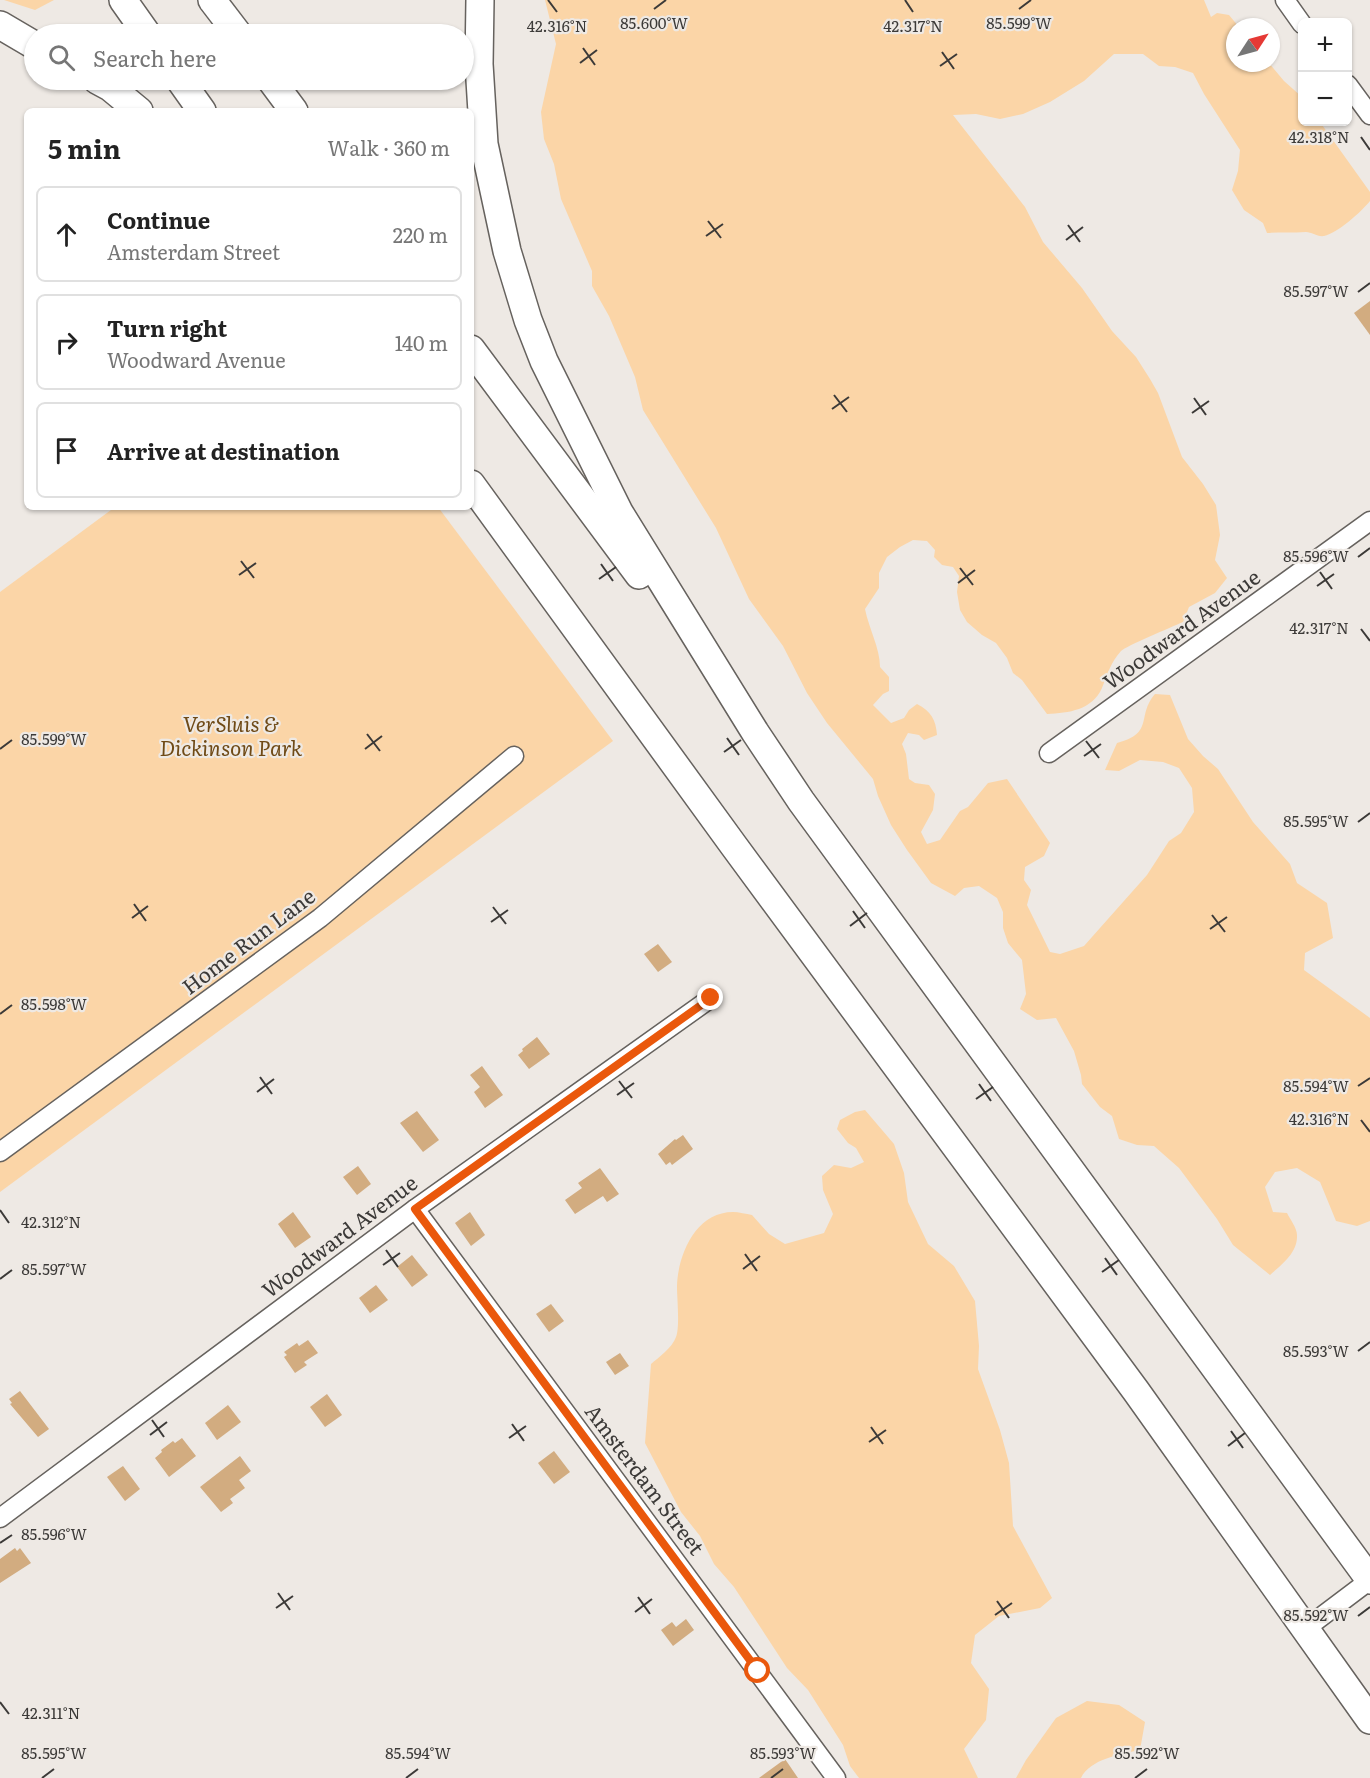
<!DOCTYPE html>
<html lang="en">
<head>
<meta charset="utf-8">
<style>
	:root { --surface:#fff; --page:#f2f2f2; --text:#222; --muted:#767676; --line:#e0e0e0 }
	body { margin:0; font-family:Literata,serif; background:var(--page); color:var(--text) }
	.controls { position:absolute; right:18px; top:18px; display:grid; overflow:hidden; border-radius:9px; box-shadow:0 2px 4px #0004 }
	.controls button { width:54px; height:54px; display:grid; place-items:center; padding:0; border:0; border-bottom:2px solid var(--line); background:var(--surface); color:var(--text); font:30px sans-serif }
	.compass { position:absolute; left:1226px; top:18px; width:54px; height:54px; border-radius:50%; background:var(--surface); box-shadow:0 2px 4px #0004; rotate:54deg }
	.stop { position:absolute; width:18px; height:18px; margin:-14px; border:4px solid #ea580c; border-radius:50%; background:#fff }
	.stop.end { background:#ea580c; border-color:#fff; box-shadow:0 2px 6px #0008 }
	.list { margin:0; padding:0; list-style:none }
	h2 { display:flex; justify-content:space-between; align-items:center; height:78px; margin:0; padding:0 24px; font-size:26px }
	h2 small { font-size:20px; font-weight:400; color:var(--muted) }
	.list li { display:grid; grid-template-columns:39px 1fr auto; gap:18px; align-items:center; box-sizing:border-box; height:96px; margin:0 12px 12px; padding:0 12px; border:2px solid var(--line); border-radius:9px }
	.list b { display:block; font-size:22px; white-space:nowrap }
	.list p { margin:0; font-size:20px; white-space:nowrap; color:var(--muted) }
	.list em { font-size:20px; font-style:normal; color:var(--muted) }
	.icon { flex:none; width:33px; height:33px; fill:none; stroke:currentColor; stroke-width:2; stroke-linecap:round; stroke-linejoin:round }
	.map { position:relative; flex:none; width:1370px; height:1778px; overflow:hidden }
	.search { position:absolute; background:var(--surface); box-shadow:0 2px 4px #0004; left:24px; top:24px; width:450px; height:66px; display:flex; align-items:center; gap:15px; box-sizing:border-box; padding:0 21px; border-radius:33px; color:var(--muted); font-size:22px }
	.panel { position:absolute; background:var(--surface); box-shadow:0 2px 4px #0004; left:24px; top:108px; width:450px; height:402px; border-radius:9px }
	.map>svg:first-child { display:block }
	.green { fill:#fbd5a7 }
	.building { fill:#d2ac80 }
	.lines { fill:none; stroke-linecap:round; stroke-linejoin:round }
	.minor-casing { stroke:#66625e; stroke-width:21 }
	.highway-casing { stroke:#66625e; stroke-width:30 }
	.minor { stroke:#fff; stroke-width:18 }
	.highway { stroke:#fff; stroke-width:27 }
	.route { stroke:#ea580c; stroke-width:8 }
	.ticks { fill:none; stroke:#3c3a38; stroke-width:2 }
	.labels { text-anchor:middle; stroke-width:4.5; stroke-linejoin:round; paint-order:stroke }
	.street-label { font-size:21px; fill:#3c3a38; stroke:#eee9e4 }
	.park-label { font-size:21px; font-style:italic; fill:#6f4a16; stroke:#eee9e4 }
	.ticks-label { font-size:15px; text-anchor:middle; fill:#3c3a38; stroke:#eee9e4; stroke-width:4.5; stroke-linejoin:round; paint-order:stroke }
</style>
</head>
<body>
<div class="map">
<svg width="1370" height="1778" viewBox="0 0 1370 1778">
	<rect width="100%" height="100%" fill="#eee9e4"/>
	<g class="green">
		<path d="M4,0H54L35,10Z"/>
		<path d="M545,0H1204L1211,17L1217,13L1229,15L1239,27H1235V63H1269L1284,81L1302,97V122H1320L1370,192V201C1361,212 1338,233 1324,236C1317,237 1312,232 1306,232C1293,233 1280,232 1267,233L1263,223L1244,210L1232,190L1238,171L1240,150L1204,94L1193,73L1175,67L1159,66L1143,54H1114L1084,81L1050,102L1023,114L1000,119L976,114L953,115L1025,207L1043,242L1082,288L1112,331L1136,357L1150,379L1158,393L1182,457L1203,484L1216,505L1220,535L1215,560L1227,578L1215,593L1189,607L1183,622C1172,627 1126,646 1121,651C1111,662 1107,675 1102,688C1092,710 1069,713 1047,714L1022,680L1013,673L1007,658L996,643L982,635L967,622L960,610L957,592L959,576L953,567L942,565L934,557L935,550L927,541L913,540L900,547L887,557L879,573V588L865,609C869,629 880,648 880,667L889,677V691L883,694L873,705L891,723L904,718L909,710L917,704C931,711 936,720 937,735L924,740L919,735L908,733L902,744L906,754L909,779L915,783L929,785L935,794L933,810L921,832L927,844L940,840L960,811L968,807L988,783L1007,779L1050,843L1044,856L1025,867L1024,880L1031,890L1027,905L1050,952L1060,954L1084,946L1147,875L1169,841L1181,833L1194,812L1192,788L1179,768L1163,762L1140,760L1119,771L1105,770L1117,743C1155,733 1136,716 1155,694L1170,695L1188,739L1203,756L1218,769L1253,822L1290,864L1297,883L1327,903L1333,938L1305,953L1304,970L1370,1018V1221L1357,1226L1336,1221L1320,1182L1297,1168L1275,1172L1265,1187L1273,1212L1287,1213C1290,1219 1297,1228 1297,1235C1298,1253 1281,1265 1270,1275L1233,1245L1217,1219L1179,1168L1154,1146L1137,1145L1119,1139L1112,1116L1100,1107L1082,1084L1081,1075L1074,1051L1056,1018L1037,1020L1020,1009L1026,994L1022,960L1008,943L1003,928V912L997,898L979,886L964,888L955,896L931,883L907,850L891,825L878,796L873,779L827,723L807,693L783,646L749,599L716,528L643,410L635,377L609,316L592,286V271L561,199L554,164L544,139L541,112L556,44Z"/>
		<path d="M115,507H438L613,741L0,1192V592Z"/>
		<path d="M865,1110L894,1144L904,1173L908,1202L928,1244L954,1266L975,1301L979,1346L978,1369L1000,1430L1009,1463L1013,1526L1052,1598L1040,1608L999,1616L975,1635L971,1663L989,1689L986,1720L964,1749L978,1778H859L850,1766L843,1745L808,1690L787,1668L734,1587L714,1564L700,1536L681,1512L645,1443L651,1364C659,1357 672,1348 676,1337C680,1327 677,1298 677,1286C678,1254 696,1212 733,1212C739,1212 746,1214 752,1215L769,1234L785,1244L824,1233L833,1214L823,1190L822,1176L834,1165L851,1168L864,1162L856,1148L848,1143L837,1129L840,1120L855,1112Z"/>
		<path d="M1087,1701L1119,1705L1145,1722L1140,1750C1121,1754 1090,1759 1081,1778H1016L1026,1760L1056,1718Z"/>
	</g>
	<g class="building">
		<path d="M1370,301V335L1354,313Z"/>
		<path d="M658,944L672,962L658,972L644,954Z"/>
		<path d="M537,1037L550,1054L529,1069L518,1055L523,1051L522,1049Z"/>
		<path d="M482,1066L503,1095L485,1108L474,1092L480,1087L470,1075Z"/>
		<path d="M417,1111L439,1140L423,1152L400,1123Z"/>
		<path d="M683,1135L693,1149L672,1165L670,1162L666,1165L658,1154L675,1139L676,1140Z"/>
		<path d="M358,1166L371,1184L357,1195L343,1177Z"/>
		<path d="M600,1168L619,1194L607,1202L603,1196L575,1214L565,1200L582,1188L578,1183Z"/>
		<path d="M293,1212L311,1237L295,1248L278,1224Z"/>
		<path d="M470,1212L485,1235L471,1246L455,1223Z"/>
		<path d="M412,1255L428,1275L412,1287L397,1267Z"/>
		<path d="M376,1285L388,1300L370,1313L359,1298Z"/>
		<path d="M551,1304L564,1321L549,1332L536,1314Z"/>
		<path d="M308,1340L318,1353L304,1362L307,1365L295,1373L284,1357L287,1355L284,1352L297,1343L299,1346Z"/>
		<path d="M620,1353L629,1366L615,1375L606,1362Z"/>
		<path d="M20,1391L49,1429L38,1437L10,1404L12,1403L9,1399Z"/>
		<path d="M327,1394L342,1415L325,1427L310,1407Z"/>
		<path d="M228,1405L241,1422L217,1440L205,1423Z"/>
		<path d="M182,1438L196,1456L169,1477L155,1458L162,1452L161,1450L173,1441L175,1443Z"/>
		<path d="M554,1451L570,1472L554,1484L538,1463Z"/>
		<path d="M240,1456L251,1471L239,1480L245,1488L230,1499L233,1503L221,1512L200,1487Z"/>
		<path d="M123,1466L140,1489L125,1501L107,1477Z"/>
		<path d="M15,1548L17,1551L20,1548L31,1563L0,1583V1559Z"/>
		<path d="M686,1619L694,1630L673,1646L661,1630L672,1622L676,1627Z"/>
		<path d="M785,1759L798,1778H759Z"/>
	</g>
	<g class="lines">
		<defs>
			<g id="minor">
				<path d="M1285,0L1302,24"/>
				<path d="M1348,85L1370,115"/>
				<path d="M1049,753L1370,521"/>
				<path d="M0,1152L320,918L514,756"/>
				<path d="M415,1209L836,1778"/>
				<path d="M0,1518L415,1209L711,998"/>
				<path d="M1305,1629L1370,1580"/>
			</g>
			<g id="highway">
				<path d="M123,0L147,34"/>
				<path d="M212,0L238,34"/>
				<path d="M480,0L479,64L484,144L507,251L528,320L544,361L619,512L755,732L801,801L1370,1580"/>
				<path d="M0,25L34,45"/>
				<path d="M97,80L110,87L139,111"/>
				<path d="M180,80L202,111"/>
				<path d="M271,80L294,111"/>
				<path d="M471,349L639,575"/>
				<path d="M471,484L734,846L1136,1391L1370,1720"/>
			</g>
		</defs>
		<use href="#minor" class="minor-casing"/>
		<use href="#highway" class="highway-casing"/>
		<use href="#minor" class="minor"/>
		<use href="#highway" class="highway"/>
	</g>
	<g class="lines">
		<path class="route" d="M711,998L415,1209L758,1671"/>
	</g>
	<path class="ticks" d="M548,0L557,12M905,0L913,12M654,9L666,0M1019,9L1031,0M583,48L595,65M942,52L954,69M580,63L597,50M940,66L957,54M1361,137L1370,150M708,221L721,238M1068,225L1080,242M706,236L723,224M1066,240L1083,227M1358,292L1370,283M834,395L847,412M1194,398L1206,415M832,409L849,397M1192,413L1209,401M1358,557L1370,548M241,561L254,578M601,564L613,581M960,568L973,585M1320,572L1332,589M239,575L256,563M599,579L616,567M958,583L975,570M1317,586L1334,574M1361,629L1370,641M367,734L380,751M727,738L739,755M1086,741L1099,758M0,749L12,740M365,749L382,736M724,752L741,740M1084,756L1101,744M1358,822L1370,813M134,904L146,921M493,907L506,924M853,911L865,928M1212,915L1225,932M132,918L148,906M491,922L508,910M850,926L867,913M1210,929L1227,917M0,1014L12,1005M260,1077L272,1094M619,1081L632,1098M979,1084L991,1101M1358,1086L1370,1078M257,1092L274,1079M617,1095L634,1083M976,1099L993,1087M1361,1120L1370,1132M0,1210L9,1223M386,1250L398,1267M745,1254L757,1271M1105,1258L1117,1275M383,1265L400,1253M743,1269L760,1256M1102,1272L1119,1260M0,1279L12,1270M1358,1351L1370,1342M152,1420L164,1437M512,1424L524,1441M871,1427L883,1444M1231,1431L1243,1448M150,1435L167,1422M509,1438L526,1426M869,1442L886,1430M1228,1446L1245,1433M0,1543L12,1535M278,1593L290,1610M638,1597L650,1614M997,1601L1009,1618M276,1608L293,1596M635,1612L652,1599M995,1615L1012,1603M1358,1616L1370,1607M0,1702L9,1714M42,1778L54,1769M406,1778L418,1769M771,1778L783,1769M1135,1778L1147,1769"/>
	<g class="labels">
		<g class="street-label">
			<text transform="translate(1182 630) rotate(-36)" y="7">Woodward Avenue</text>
			<text transform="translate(249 942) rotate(-37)" y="7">Home Run Lane</text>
			<text transform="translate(340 1237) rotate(-37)" y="7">Woodward Avenue</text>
			<text transform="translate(644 1480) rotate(53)" y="7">Amsterdam Street</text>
		</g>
		<g class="park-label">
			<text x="231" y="732">VerSluis &amp;<tspan x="231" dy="24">Dickinson Park</tspan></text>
		</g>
	</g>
	<g class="ticks-label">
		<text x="654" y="29">85.600°W</text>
		<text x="1019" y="29">85.599°W</text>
		<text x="557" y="32">42.316°N</text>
		<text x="913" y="32">42.317°N</text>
		<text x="1319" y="143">42.318°N</text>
		<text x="1316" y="297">85.597°W</text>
		<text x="1316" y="562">85.596°W</text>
		<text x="1319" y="634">42.317°N</text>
		<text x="54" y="745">85.599°W</text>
		<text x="1316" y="827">85.595°W</text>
		<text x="54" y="1010">85.598°W</text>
		<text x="1316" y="1092">85.594°W</text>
		<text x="1319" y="1125">42.316°N</text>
		<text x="51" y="1228">42.312°N</text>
		<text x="54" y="1275">85.597°W</text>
		<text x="1316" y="1357">85.593°W</text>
		<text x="54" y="1540">85.596°W</text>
		<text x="1316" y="1621">85.592°W</text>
		<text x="51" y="1719">42.311°N</text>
		<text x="54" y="1759">85.595°W</text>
		<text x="418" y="1759">85.594°W</text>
		<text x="783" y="1759">85.593°W</text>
		<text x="1147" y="1759">85.592°W</text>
	</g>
</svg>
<div class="controls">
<button>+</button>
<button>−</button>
</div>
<svg class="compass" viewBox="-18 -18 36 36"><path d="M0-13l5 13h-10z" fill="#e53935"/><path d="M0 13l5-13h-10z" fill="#767676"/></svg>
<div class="stop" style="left:758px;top:1671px"></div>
<div class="stop end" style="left:711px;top:998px"></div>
<div class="search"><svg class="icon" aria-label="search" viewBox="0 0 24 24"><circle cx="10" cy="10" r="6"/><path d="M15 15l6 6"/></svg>Search here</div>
<section class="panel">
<h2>5 min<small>Walk · 360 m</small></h2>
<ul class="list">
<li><svg class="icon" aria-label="ahead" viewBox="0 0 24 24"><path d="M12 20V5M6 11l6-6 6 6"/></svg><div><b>Continue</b><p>Amsterdam Street</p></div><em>220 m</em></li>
<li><svg class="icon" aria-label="right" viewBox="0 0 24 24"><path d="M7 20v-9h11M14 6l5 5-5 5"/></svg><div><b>Turn right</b><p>Woodward Avenue</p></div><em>140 m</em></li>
<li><svg class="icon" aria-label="arrive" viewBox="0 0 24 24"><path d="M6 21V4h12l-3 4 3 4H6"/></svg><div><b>Arrive at destination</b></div></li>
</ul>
</section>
</div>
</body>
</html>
